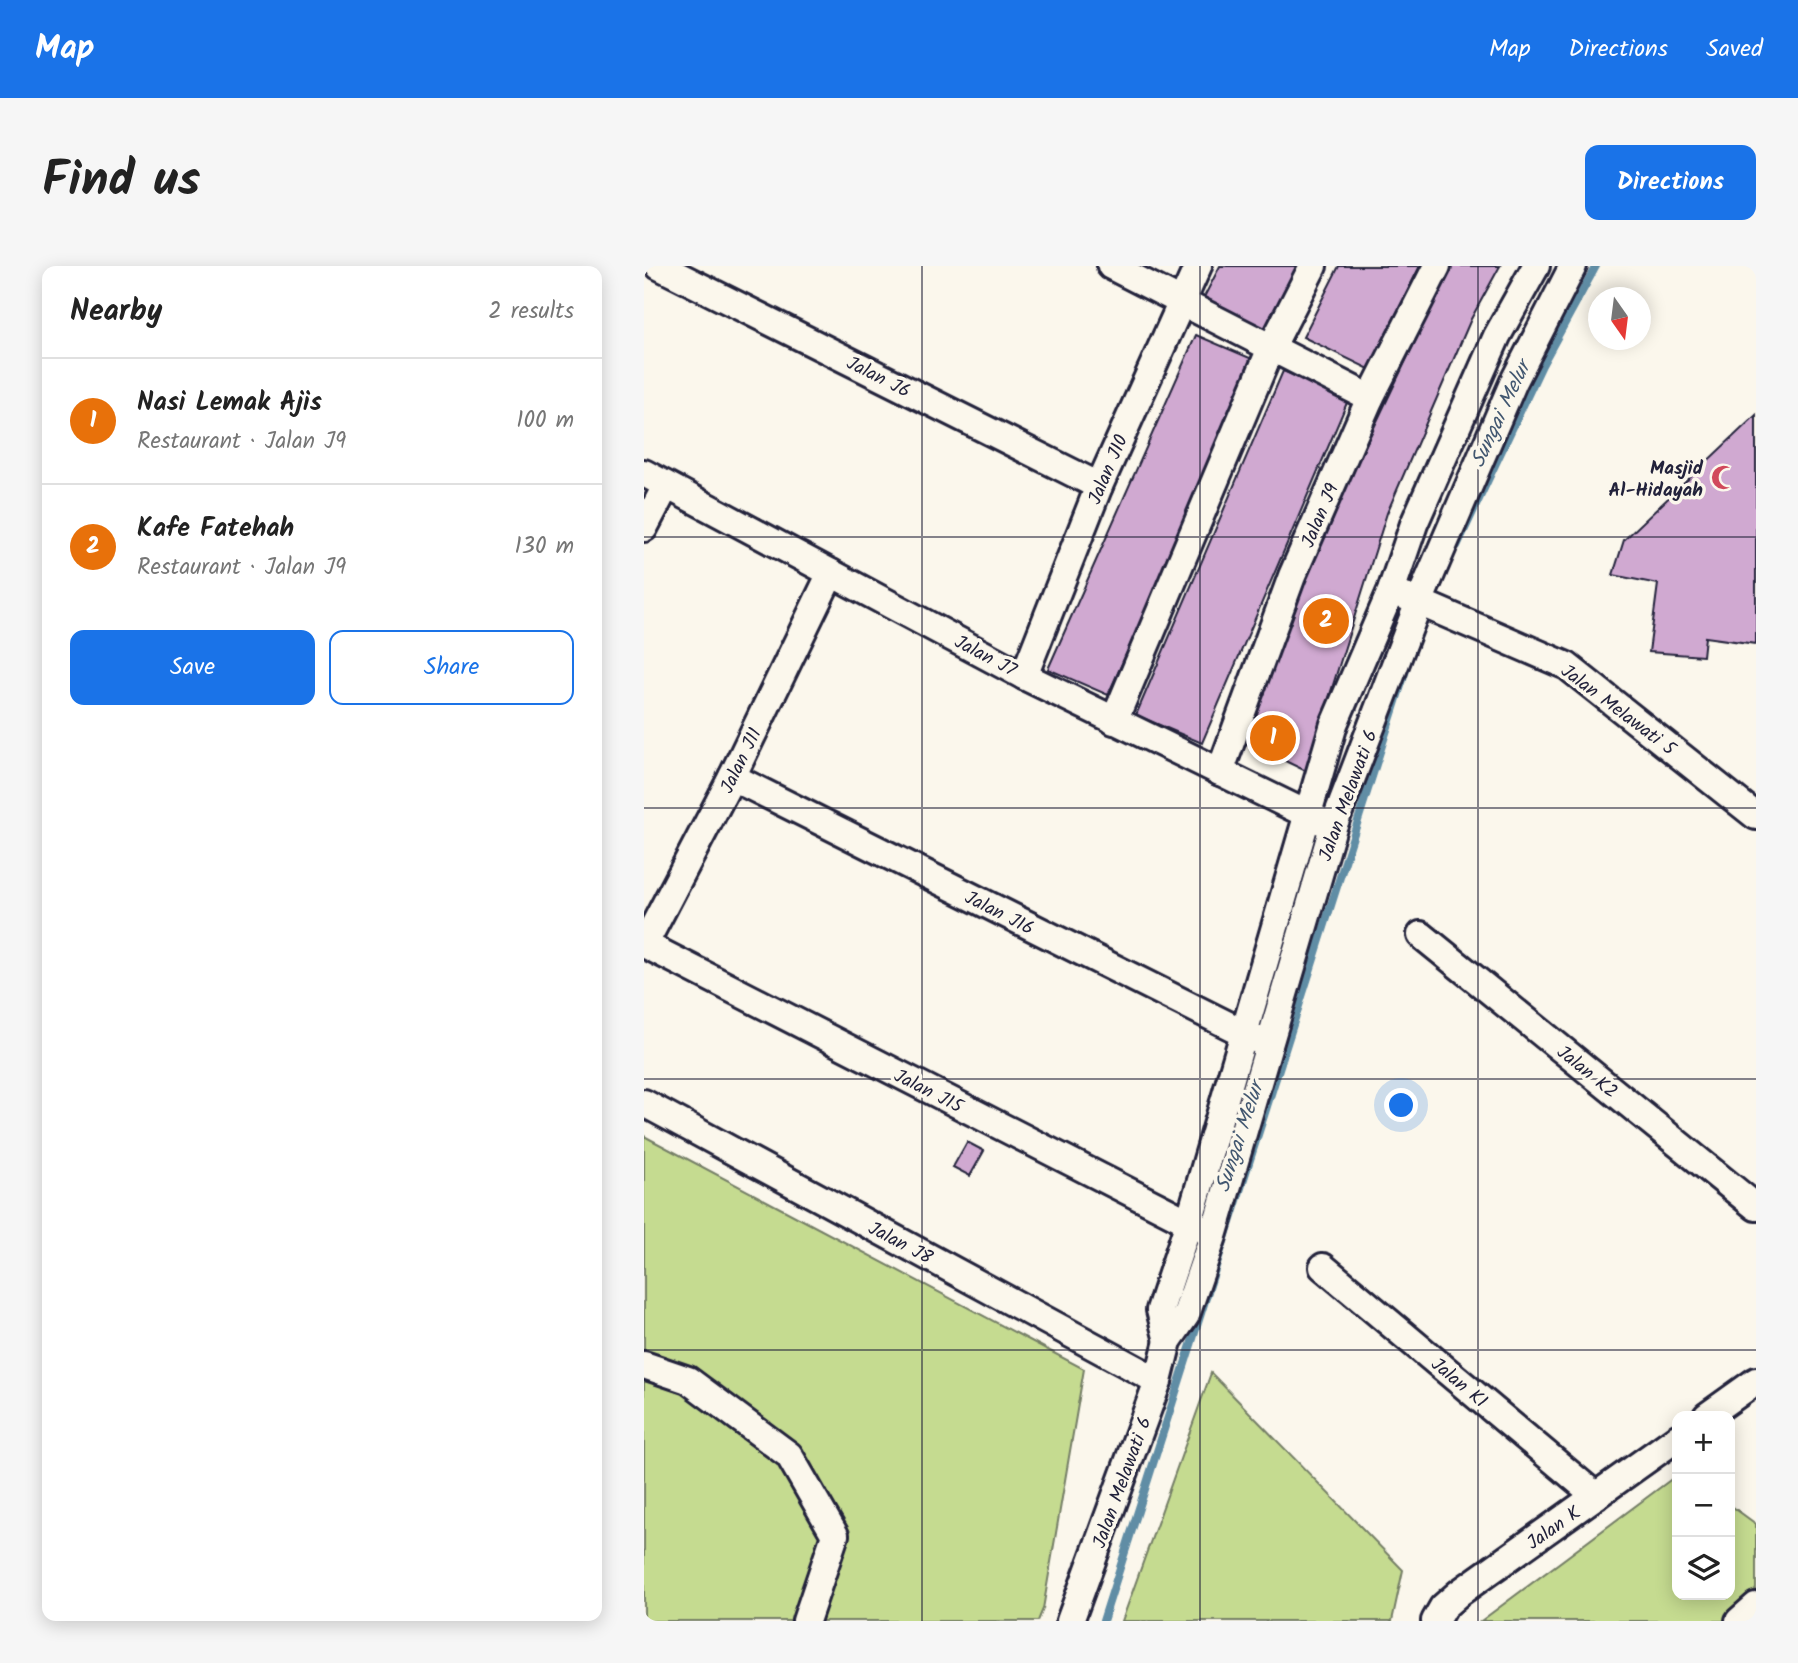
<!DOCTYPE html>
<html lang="en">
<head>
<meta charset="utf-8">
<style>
	:root { --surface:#fff; --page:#f6f6f6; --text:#222; --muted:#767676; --line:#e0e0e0; --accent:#1a73e8 }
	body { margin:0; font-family:Kalam,sans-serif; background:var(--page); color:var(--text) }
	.controls { position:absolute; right:21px; bottom:21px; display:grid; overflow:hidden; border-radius:14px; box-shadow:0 4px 18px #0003 }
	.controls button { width:63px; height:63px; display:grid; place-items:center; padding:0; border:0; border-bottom:2px solid var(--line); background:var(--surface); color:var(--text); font:35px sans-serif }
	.compass { position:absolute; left:944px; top:21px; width:63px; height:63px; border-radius:50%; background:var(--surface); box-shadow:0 4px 18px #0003; rotate:166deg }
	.you { position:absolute; left:758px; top:840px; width:24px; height:24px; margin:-18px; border:5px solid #fff; border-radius:50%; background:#1a73e8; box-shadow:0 0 0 10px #1a73e833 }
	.badge { display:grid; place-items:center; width:46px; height:46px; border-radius:50%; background:var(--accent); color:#fff; font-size:23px; font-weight:700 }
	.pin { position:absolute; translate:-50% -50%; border:4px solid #fff; box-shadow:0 2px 7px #0006 }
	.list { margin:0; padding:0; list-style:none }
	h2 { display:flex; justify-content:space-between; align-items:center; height:91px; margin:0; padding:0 28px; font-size:30px }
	h2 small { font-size:23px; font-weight:400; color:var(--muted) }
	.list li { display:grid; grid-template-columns:46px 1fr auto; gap:21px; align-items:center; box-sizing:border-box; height:126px; padding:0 28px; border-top:2px solid var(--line) }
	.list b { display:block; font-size:26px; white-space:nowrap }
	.list p { margin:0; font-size:23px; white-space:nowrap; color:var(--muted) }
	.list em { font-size:23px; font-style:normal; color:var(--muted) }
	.actions { display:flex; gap:14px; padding:21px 28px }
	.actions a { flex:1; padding:16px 0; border:2px solid var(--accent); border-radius:14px; text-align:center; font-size:24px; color:var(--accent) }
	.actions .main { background:var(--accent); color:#fff }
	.icon { flex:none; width:38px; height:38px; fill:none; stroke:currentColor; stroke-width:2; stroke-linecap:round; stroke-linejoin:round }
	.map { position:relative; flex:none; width:1112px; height:1355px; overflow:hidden; border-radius:14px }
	header { display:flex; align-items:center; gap:42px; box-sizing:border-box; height:98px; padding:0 35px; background:var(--accent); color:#fff }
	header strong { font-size:33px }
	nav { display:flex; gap:38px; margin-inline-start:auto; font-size:24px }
	.intro { display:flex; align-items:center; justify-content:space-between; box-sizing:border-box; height:168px; padding:0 42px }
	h1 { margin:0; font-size:49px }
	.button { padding:18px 32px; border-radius:14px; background:var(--accent); color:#fff; font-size:24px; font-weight:700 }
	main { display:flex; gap:42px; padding:0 42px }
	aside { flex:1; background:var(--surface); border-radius:14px; box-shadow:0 4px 18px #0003 }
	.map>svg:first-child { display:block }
	.green { fill:#c5db90; stroke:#747e66; stroke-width:2 }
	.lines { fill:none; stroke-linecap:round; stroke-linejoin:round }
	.stream { stroke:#618da5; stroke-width:8 }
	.building { fill:#d0a9d1; stroke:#22223b; stroke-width:2 }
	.minor-casing { stroke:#22223b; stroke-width:32 }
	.minor { stroke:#fbf7ec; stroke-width:26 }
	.grid { fill:none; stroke:#22223b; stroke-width:2; stroke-opacity:0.55 }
	.labels { text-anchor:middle; stroke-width:7; stroke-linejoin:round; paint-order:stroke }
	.street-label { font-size:19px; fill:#22223b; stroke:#fbf7ec }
	.poi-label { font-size:19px; font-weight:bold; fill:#22223b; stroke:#fbf7ec; text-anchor:end }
	.water-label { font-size:21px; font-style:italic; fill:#425770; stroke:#fbf7ec }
</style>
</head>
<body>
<header>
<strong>Map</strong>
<nav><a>Map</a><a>Directions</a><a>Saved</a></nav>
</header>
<div class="intro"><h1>Find us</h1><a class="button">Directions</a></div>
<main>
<aside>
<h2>Nearby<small>2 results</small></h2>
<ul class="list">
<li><span class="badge" style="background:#e8710a">1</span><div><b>Nasi Lemak Ajis</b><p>Restaurant · Jalan J9</p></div><em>100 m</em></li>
<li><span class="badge" style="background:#e8710a">2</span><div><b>Kafe Fatehah</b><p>Restaurant · Jalan J9</p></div><em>130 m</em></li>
</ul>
<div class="actions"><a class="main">Save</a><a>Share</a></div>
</aside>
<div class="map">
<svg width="1112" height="1355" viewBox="0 0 1112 1355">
	<rect width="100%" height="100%" fill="#fbf7ec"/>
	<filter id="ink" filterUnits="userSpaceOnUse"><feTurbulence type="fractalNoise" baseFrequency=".0143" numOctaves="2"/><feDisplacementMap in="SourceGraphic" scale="14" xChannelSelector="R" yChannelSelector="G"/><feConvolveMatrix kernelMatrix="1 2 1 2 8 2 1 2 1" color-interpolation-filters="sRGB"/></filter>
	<g filter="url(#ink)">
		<g class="green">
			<path d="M0,870L440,1103L399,1343L394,1355H0Z"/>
			<path d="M567,1107L759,1304L748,1355H478Z"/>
			<path d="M1033,1209V1329H1086V1239L1112,1258V1323L1081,1355H837Z"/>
		</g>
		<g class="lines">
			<g class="stream">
				<path d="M813,280L898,99L952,0"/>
				<path d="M459,1355L762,404"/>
			</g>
		</g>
		<g class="building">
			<path d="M576,0H660L625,70L557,37Z"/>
			<path d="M695,0H776L725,103L659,71Z"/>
			<path d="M807,0H856L827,53L743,247L662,505L593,472L714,195Z"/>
			<path d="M552,69L613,95L464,429L404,403Z"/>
			<path d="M639,105L705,132L558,477L492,449Z"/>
			<path d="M1112,149V378L1061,371L1059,390L1005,386L1014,318L969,309L980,274Z"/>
			<path d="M323,876L340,885L326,910L309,901Z"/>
		</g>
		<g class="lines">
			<defs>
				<g id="minor">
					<path d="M15,0L455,220"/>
					<path d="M467,0L726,132"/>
					<path d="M0,207L380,410L677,555"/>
					<path d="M0,262L22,220"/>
					<path d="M761,330L923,400L1112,550"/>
					<path d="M380,410L455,220L554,0"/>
					<path d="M470,455L627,82L669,0"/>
					<path d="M576,506L648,310L726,132L793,0"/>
					<path d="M88,511L616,775"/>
					<path d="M777,669L1112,941"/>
					<path d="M0,678L560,964"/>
					<path d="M0,679L88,511L187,307"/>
					<path d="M0,837L514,1115"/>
					<path d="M679,1001L952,1230"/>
					<path d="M524,1075L516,1044L545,956L690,458L747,325L770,258L853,70L892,0"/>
					<path d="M0,1099L44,1114L145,1189L191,1269L162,1355"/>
					<path d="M1063,1150L1112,1115"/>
					<path d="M426,1355L514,1115L524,1075L542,1049L569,970L689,561L775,336L870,115L929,0"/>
					<path d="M791,1355L799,1341L815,1327L1033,1172"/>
					<path d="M1095,1355L1112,1340"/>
				</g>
			</defs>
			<use href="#minor" class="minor-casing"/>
			<use href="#minor" class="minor"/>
		</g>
	</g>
	<path class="grid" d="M278,0V1355M556,0V1355M834,0V1355M0,271H1112M0,542H1112M0,813H1112M0,1084H1112"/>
	<defs>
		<symbol id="mosque-bare" viewBox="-9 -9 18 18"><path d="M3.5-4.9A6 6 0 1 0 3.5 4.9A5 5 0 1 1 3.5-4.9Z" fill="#d1495b" stroke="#fbf7ec" stroke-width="2.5" paint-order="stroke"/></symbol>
	</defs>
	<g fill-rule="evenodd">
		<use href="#mosque-bare" x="1062" y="194" width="35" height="35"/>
	</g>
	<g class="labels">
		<g class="street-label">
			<text transform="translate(235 110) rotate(27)" y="7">Jalan J6</text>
			<text transform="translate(463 203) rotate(-67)" y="7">Jalan J10</text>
			<text transform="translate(675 249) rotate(-67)" y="7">Jalan J9</text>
			<text transform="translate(342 389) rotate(28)" y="7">Jalan J7</text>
			<text transform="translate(975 443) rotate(37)" y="7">Jalan Melawati 5</text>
			<text transform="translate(96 494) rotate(-64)" y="7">Jalan J11</text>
			<text transform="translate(703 529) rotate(-70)" y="7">Jalan Melawati 6</text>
			<text transform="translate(356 646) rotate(27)" y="7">Jalan J16</text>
			<text transform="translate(944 805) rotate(39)" y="7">Jalan K2</text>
			<text transform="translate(285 824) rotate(27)" y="7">Jalan J15</text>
			<text transform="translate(257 976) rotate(28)" y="7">Jalan J8</text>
			<text transform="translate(816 1116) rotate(40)" y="7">Jalan K1</text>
			<text transform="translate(477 1216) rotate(-70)" y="7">Jalan Melawati 6</text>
			<text transform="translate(909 1261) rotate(-35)" y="7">Jalan K</text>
		</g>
		<g class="poi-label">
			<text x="1059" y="208">Masjid<tspan x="1059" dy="22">Al-Hidayah</tspan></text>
		</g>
		<g class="water-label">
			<text transform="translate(856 148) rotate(-65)" y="7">Sungai Melur</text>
			<text transform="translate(595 871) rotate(-72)" y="7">Sungai Melur</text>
		</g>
	</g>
</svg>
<div class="controls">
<button>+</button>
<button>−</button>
<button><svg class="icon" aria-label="layers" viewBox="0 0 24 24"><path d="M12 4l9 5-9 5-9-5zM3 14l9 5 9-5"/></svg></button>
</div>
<svg class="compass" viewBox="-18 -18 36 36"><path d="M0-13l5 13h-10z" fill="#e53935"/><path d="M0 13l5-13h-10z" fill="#767676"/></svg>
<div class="you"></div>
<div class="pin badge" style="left:629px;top:472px;background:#e8710a">1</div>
<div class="pin badge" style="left:682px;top:355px;background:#e8710a">2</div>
</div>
</main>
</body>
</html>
